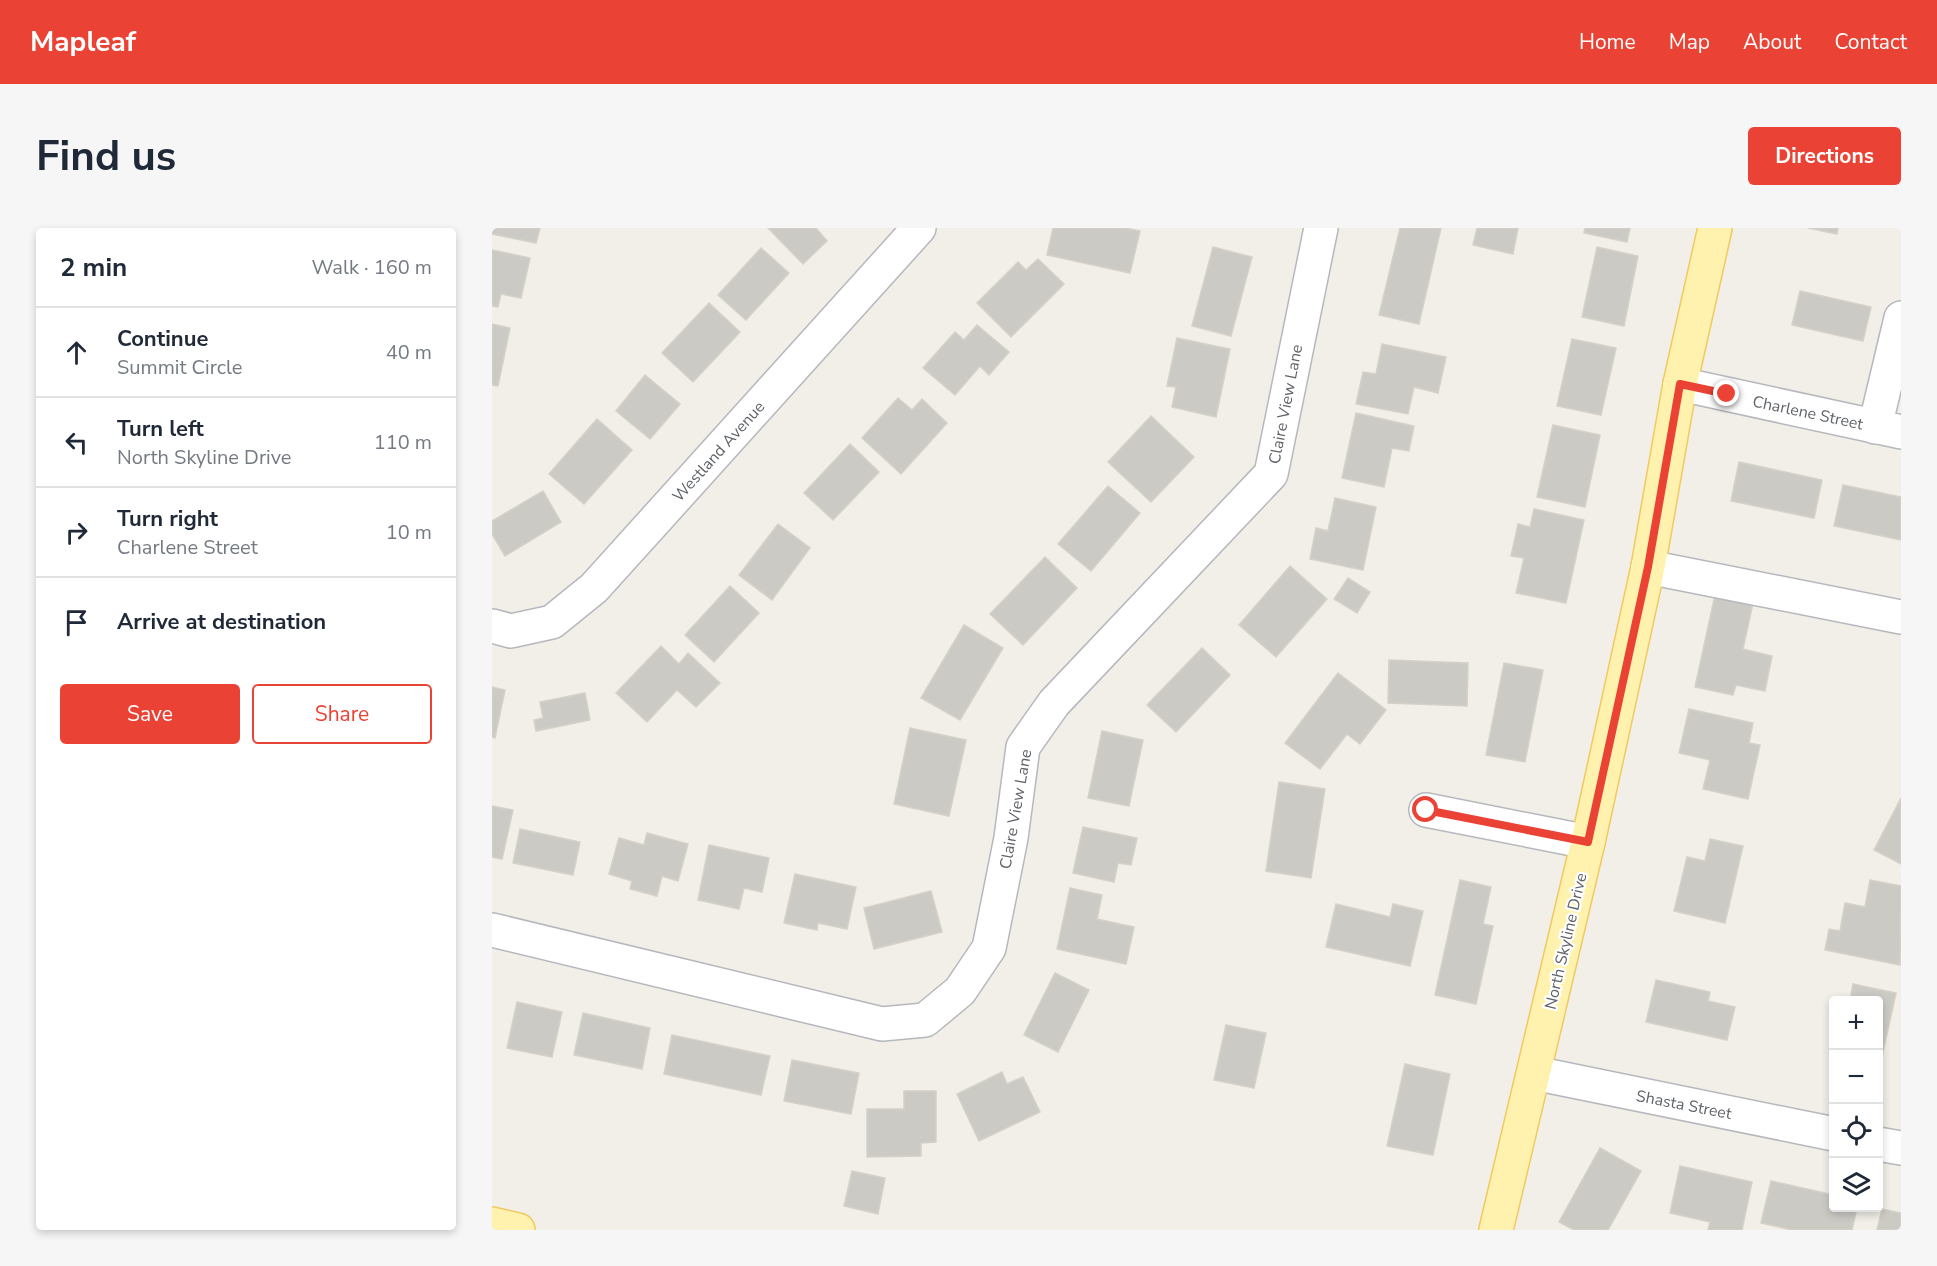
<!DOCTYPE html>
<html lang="en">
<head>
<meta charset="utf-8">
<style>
	:root { --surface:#fff; --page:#f6f6f7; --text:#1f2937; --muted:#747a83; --line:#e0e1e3; --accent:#ea4335 }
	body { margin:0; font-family:"Nunito Sans",sans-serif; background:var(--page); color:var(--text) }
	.controls { position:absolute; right:18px; bottom:18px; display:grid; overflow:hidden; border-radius:6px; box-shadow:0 3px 9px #0003 }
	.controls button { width:54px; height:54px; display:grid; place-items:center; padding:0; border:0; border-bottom:2px solid var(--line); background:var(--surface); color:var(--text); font:30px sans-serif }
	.stop { position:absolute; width:18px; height:18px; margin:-14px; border:4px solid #ea4335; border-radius:50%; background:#fff }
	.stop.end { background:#ea4335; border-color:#fff; box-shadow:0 2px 6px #0008 }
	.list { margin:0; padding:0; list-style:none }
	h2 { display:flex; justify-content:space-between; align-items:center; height:78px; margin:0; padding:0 24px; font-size:26px }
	h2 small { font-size:20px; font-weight:400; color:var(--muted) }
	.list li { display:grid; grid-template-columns:39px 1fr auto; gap:18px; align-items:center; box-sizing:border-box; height:90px; padding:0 24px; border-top:2px solid var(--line) }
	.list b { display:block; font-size:22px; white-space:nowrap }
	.list p { margin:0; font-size:20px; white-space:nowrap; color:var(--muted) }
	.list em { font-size:20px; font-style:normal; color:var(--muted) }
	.actions { display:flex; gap:12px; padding:18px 24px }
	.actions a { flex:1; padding:14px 0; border:2px solid var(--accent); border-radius:6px; text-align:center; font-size:21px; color:var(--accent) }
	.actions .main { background:var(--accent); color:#fff }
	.icon { flex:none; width:33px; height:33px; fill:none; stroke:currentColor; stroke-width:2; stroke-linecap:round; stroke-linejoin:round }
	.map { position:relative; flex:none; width:1409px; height:1002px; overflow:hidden; border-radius:6px }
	header { display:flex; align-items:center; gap:36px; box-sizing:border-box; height:84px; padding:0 30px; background:var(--accent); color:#fff }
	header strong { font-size:28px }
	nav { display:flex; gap:33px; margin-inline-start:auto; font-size:21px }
	.intro { display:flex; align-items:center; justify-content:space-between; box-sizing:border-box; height:144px; padding:0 36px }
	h1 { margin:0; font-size:42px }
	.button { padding:15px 27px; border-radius:6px; background:var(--accent); color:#fff; font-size:21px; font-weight:700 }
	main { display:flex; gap:36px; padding:0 36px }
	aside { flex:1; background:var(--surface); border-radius:6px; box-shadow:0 3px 9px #0003 }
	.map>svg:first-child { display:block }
	.building { fill:#cccac5; stroke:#d6d1c6; stroke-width:1.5 }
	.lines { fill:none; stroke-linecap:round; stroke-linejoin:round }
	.minor-casing { stroke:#b5b8bc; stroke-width:36 }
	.major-casing { stroke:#f2c960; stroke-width:36 }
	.minor { stroke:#fff; stroke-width:33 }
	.major { stroke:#fff2af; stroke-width:33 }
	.route { stroke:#ea4335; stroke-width:8 }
	.labels { text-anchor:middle; stroke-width:4.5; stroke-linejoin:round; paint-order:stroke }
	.street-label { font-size:16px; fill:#5f6368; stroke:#fff }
</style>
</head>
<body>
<header>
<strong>Mapleaf</strong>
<nav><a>Home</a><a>Map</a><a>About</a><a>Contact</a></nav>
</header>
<div class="intro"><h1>Find us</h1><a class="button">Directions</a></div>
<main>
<aside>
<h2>2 min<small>Walk · 160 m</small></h2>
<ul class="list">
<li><svg class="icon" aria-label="ahead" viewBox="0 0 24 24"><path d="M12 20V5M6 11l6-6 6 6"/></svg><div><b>Continue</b><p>Summit Circle</p></div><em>40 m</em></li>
<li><svg class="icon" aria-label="left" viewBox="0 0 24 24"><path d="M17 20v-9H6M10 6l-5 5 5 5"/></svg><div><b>Turn left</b><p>North Skyline Drive</p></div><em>110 m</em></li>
<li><svg class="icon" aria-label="right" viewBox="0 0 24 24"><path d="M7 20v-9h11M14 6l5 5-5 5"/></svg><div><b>Turn right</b><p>Charlene Street</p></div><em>10 m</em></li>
<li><svg class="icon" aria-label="arrive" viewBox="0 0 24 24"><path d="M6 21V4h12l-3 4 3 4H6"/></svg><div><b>Arrive at destination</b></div></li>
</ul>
<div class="actions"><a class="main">Save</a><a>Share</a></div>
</aside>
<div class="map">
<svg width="1409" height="1002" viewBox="0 0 1409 1002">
	<rect width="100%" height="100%" fill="#f1efe8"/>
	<g class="building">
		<path d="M0,0H48L44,15L0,6Z"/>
		<path d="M276,0H324L335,13L311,36Z"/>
		<path d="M561,0H633L648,3L638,45L555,27Z"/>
		<path d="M908,0H949L927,96L887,87Z"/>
		<path d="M985,0H1026L1021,26L981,17Z"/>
		<path d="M1093,0H1138L1135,14L1092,5Z"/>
		<path d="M1316,0H1346L1345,6Z"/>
		<path d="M721,19L760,29L739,108L700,98Z"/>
		<path d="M1105,19L1146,28L1132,98L1090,89Z"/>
		<path d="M269,20L297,45L254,92L226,67Z"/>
		<path d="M0,22L38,30L29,70L9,66L6,79L0,78Z"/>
		<path d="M546,31L572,56L519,109L485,75L526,34L534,42Z"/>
		<path d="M1308,63L1379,79L1371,113L1300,97Z"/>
		<path d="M217,75L248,104L201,154L170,125Z"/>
		<path d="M0,96L18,100L6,158L0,157Z"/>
		<path d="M485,97L517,124L497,147L488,138L463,167L431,140L463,104L472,112Z"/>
		<path d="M685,110L738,121L724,189L680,179L684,159L675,158Z"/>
		<path d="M1080,111L1124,120L1109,187L1065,178Z"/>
		<path d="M890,116L954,129L946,165L922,159L916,186L864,176L871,144L884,146Z"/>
		<path d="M153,147L188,176L158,211L124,183Z"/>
		<path d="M406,170L420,182L430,171L455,195L409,246L370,210Z"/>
		<path d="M864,185L922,198L917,223L900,220L892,259L850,250Z"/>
		<path d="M659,188L702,229L659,274L616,234Z"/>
		<path d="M105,191L140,222L92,276L57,246Z"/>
		<path d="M1061,197L1108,207L1093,279L1045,269Z"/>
		<path d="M358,216L387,244L341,292L312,265Z"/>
		<path d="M1247,234L1330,252L1322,290L1239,273Z"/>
		<path d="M1351,257L1409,269V312L1342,298Z"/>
		<path d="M616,258L648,285L599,343L566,316Z"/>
		<path d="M51,263L69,294L13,328L0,306V293Z"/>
		<path d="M843,270L884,279L871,342L818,331L824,300L836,303Z"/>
		<path d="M1042,281L1092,292L1074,375L1024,365L1032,330L1019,328L1026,296L1038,299Z"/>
		<path d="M286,296L318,320L280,372L247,347Z"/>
		<path d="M553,329L585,360L531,417L498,386Z"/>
		<path d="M798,338L835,371L784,429L747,397Z"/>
		<path d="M856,350L878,364L865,385L842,371Z"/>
		<path d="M238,358L267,385L222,434L193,407Z"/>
		<path d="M1223,367L1261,375L1251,421L1280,428L1273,463L1244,457L1241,467L1203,459Z"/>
		<path d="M472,397L511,420L468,492L429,470Z"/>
		<path d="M169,418L187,436L196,425L228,455L204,479L185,462L155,494L124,465Z"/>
		<path d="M710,420L738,447L684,504L655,477Z"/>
		<path d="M897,432L976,435L975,478L896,475Z"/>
		<path d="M1012,435L1051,442L1033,534L994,527Z"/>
		<path d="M846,445L894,482L868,516L855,506L828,541L793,515Z"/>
		<path d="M0,459L13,462L3,510L0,509Z"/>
		<path d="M93,465L98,492L44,503L42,492L51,490L48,474Z"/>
		<path d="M1197,481L1261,495L1257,515L1268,517L1256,571L1211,561L1218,532L1187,525Z"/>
		<path d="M418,500L474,512L457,588L402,576Z"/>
		<path d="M610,503L651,512L637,578L596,570Z"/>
		<path d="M787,554L833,561L819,650L774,643Z"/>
		<path d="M1409,570V636L1382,622Z"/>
		<path d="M0,578L21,582L10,631L0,629Z"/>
		<path d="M591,599L645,610L639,637L626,635L622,654L581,645Z"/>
		<path d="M28,601L88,614L81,647L21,635Z"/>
		<path d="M155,605L196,616L186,653L170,648L165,668L138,661L140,653L117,646L127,610L152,617Z"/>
		<path d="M1218,611L1251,618L1233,695L1182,683L1195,629L1213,633Z"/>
		<path d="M217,617L277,630L270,664L252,660L247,681L206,672Z"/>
		<path d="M303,646L364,659L355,701L326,695L325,702L292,695Z"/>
		<path d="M968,652L999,659L991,696L1001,698L984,776L943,767Z"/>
		<path d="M1378,652L1409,658L1408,737L1333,722L1337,701L1348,703L1353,675L1373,679Z"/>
		<path d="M578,660L610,667L605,691L642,699L634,736L565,721Z"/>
		<path d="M439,663L450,704L382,721L372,680Z"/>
		<path d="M844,676L898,689L901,676L931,683L918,738L834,719Z"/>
		<path d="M563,745L597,762L566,824L532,807Z"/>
		<path d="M1164,752L1218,764L1216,773L1243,779L1235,812L1154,794Z"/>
		<path d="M1361,756L1404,765L1387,842L1386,772H1358Z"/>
		<path d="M25,774L70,784L60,829L15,820Z"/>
		<path d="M91,785L158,800L150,841L82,827Z"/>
		<path d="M734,797L774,805L762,860L722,852Z"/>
		<path d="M180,807L278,828L269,867L172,846Z"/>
		<path d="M300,832L367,845L359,886L292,873Z"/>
		<path d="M913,836L958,846L941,927L895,918Z"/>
		<path d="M510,844L515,856L531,849L548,884L487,913L465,866Z"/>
		<path d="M412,863H444V914L429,915V928L375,929V881H412Z"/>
		<path d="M1108,920L1149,943L1116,1002H1082L1067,994Z"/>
		<path d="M1188,938L1260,954L1250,1002H1216L1218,994L1178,985Z"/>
		<path d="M360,943L393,950L386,986L352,978Z"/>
		<path d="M1279,953L1342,967V980H1365L1360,1002H1300L1269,995Z"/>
		<path d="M1390,981L1409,985V1002H1385Z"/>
	</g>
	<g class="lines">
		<defs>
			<g id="minor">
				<path d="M1188,156L1409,204"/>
				<path d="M1383,199L1409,90"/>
				<path d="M1156,339L1409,389"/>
				<path d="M0,398L19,403L60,394L102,360L427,0"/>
				<path d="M934,582L1096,614"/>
				<path d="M0,702L390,796L433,792L468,763L497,720L519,610L531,519L562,475L779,246L829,0"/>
				<path d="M1042,845L1342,906"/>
				<path d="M1386,916L1409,920"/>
			</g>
			<g id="major">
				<path d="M0,996L26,1002"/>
				<path d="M1004,1002L1096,614L1156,339L1188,156L1223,0"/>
			</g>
		</defs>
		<use href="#minor" class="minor-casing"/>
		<use href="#major" class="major-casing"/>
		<use href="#minor" class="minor"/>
		<use href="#major" class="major"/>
	</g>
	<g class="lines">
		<path class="route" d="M934,582L1096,614L1156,339L1188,156L1235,166"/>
	</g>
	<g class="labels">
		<g class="street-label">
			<text transform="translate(793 176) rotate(-79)" y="6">Claire View Lane</text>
			<text transform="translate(1316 184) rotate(12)" y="6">Charlene Street</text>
			<text transform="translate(226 223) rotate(-48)" y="6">Westland Avenue</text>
			<text transform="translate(523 581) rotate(-80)" y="6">Claire View Lane</text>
			<text transform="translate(1073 713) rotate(-77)" y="6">North Skyline Drive</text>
			<text transform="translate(1192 876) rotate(11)" y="6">Shasta Street</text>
		</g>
	</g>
</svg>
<div class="controls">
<button>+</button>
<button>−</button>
<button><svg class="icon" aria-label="locate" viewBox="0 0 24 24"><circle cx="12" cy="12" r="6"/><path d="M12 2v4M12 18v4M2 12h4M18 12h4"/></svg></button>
<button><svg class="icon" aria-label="layers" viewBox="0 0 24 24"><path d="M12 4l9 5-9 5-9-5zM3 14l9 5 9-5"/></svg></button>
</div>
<div class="stop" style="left:934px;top:582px"></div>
<div class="stop end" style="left:1235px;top:166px"></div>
</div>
</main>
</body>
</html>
